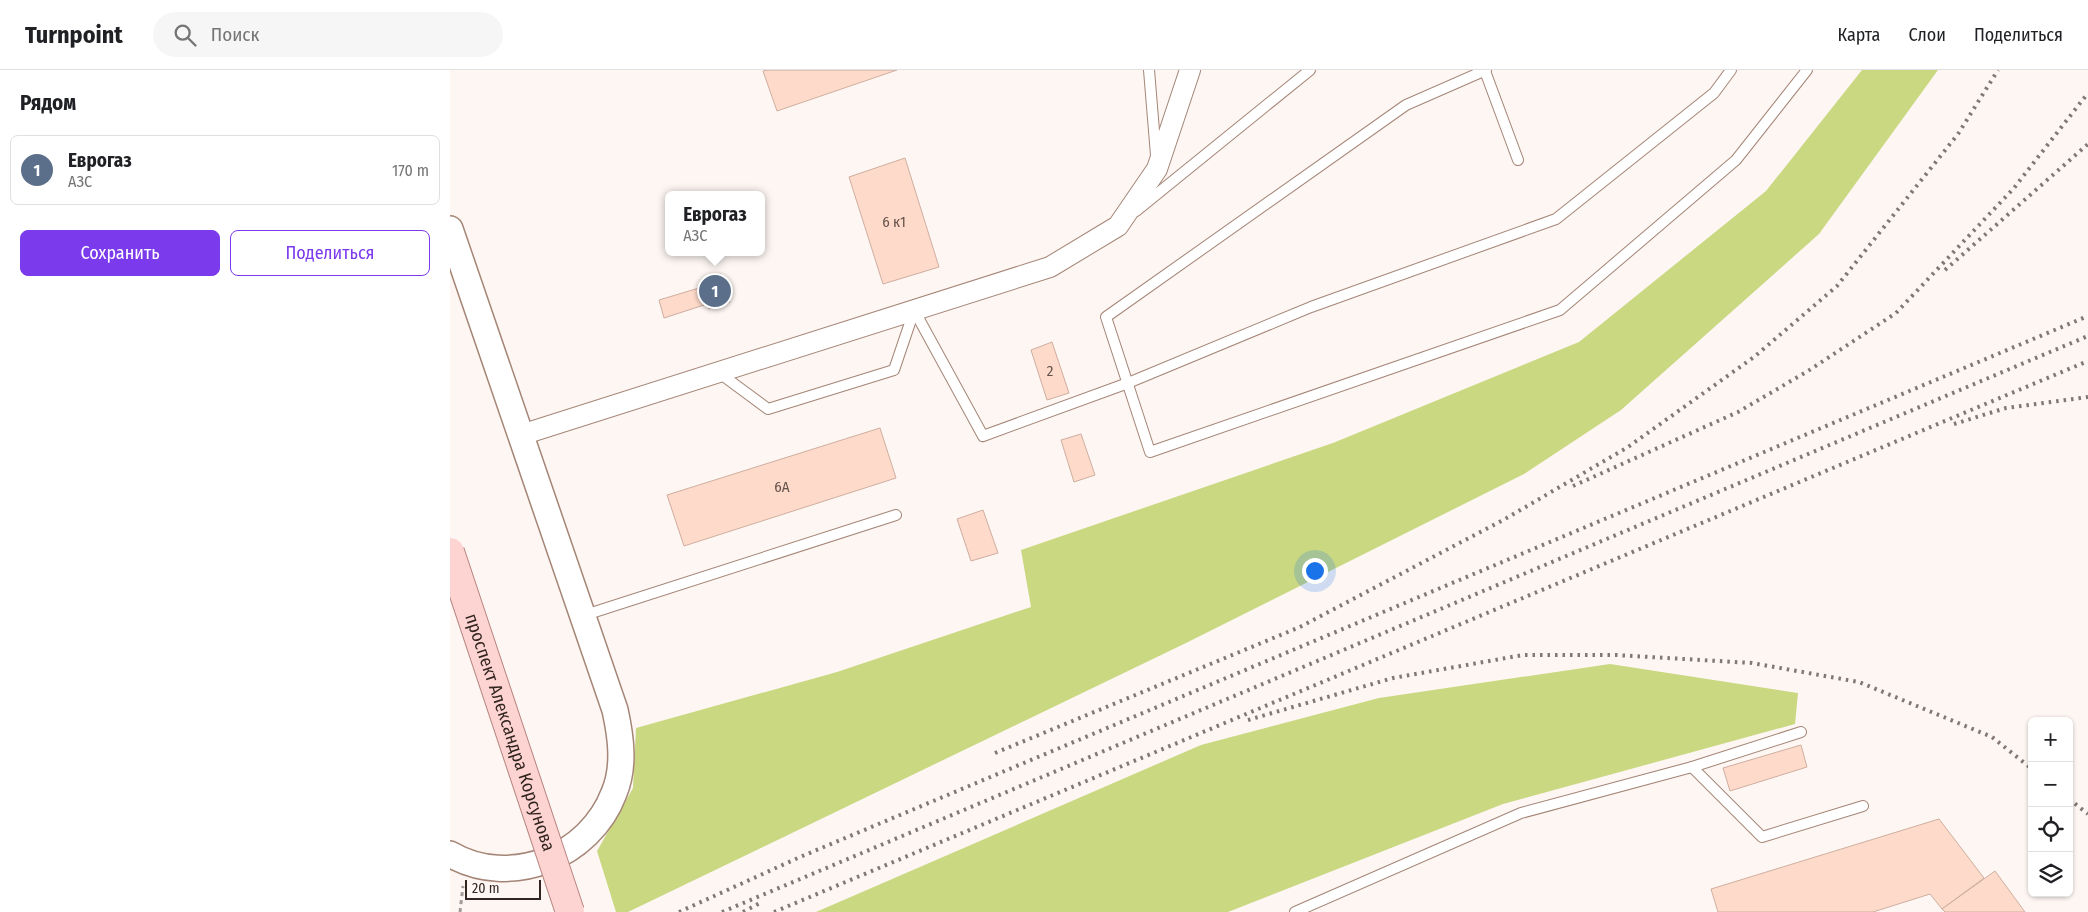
<!DOCTYPE html>
<html lang="ru">
<head>
<meta charset="utf-8">
<style>
	:root { --surface:#fff; --page:#f6f6f6; --text:#202124; --muted:#757577; --line:#e0e0e0; --accent:#7c3aed }
	body { margin:0; font-family:"Fira Sans Condensed",sans-serif; background:var(--page); color:var(--text) }
	.controls { position:absolute; right:15px; bottom:15px; display:grid; overflow:hidden; border-radius:8px; box-shadow:0 1px 4px #0004 }
	.controls button { width:45px; height:45px; display:grid; place-items:center; padding:0; border:0; border-bottom:1px solid var(--line); background:var(--surface); color:var(--text); font:25px sans-serif }
	.scale { position:absolute; left:15px; bottom:12px; width:76px; box-sizing:border-box; padding-left:5px; border:2px solid #32251f; border-top:0; font-size:14px; line-height:18px; white-space:nowrap; color:#32251f; -webkit-text-stroke:4px #fdf6f3; paint-order:stroke }
	.you { position:absolute; left:864px; top:500px; width:18px; height:18px; margin:-12px; border:4px solid #fff; border-radius:50%; background:#1a73e8; box-shadow:0 0 0 8px #1a73e833 }
	.badge { display:grid; place-items:center; width:32px; height:32px; border-radius:50%; background:var(--accent); color:#fff; font-size:16px; font-weight:700 }
	.pin { position:absolute; translate:-50% -50%; border:2px solid #fff; box-shadow:0 1px 5px #0006 }
	.popup { position:absolute; left:215px; top:121px; width:100px; height:65px; box-sizing:border-box; display:grid; place-content:center; border-radius:8px; background:var(--surface); filter:drop-shadow(0 1px 4px #0005); font-size:16px; white-space:nowrap; color:var(--muted) }
	.popup b { font-size:19px; color:var(--text) }
	.popup::after { content:''; position:absolute; left:50%; top:100%; margin-left:-10px; border:10px solid transparent; border-top-color:var(--surface) }
	.list { margin:0; padding:0; list-style:none }
	h2 { display:flex; justify-content:space-between; align-items:center; height:65px; margin:0; padding:0 20px; font-size:21px }
	h2 small { font-size:16px; font-weight:400; color:var(--muted) }
	.list li { display:grid; grid-template-columns:32px 1fr auto; gap:15px; align-items:center; box-sizing:border-box; height:70px; margin:0 10px 10px; padding:0 10px; border:1px solid var(--line); border-radius:8px }
	.list b { display:block; font-size:19px; white-space:nowrap }
	.list p { margin:0; font-size:16px; white-space:nowrap; color:var(--muted) }
	.list em { font-size:16px; font-style:normal; color:var(--muted) }
	.actions { display:flex; gap:10px; padding:15px 20px }
	.actions a { flex:1; padding:11px 0; border:1px solid var(--accent); border-radius:8px; text-align:center; font-size:18px; color:var(--accent) }
	.actions .main { background:var(--accent); color:#fff }
	.icon { flex:none; width:28px; height:28px; fill:none; stroke:currentColor; stroke-width:2; stroke-linecap:round; stroke-linejoin:round }
	.map { position:relative; flex:none; width:1638px; height:842px; overflow:hidden }
	header { display:flex; align-items:center; gap:30px; box-sizing:border-box; height:70px; padding:0 25px; background:var(--surface); border-bottom:1px solid var(--line) }
	header strong { font-size:24px }
	nav { display:flex; gap:28px; margin-inline-start:auto; font-size:18px }
	.search { width:350px; height:45px; background:var(--page); display:flex; align-items:center; gap:12px; box-sizing:border-box; padding:0 18px; border-radius:28px; color:var(--muted); font-size:19px }
	main { display:flex }
	aside { flex:1; background:var(--surface) }
	.map>svg:first-child { display:block }
	.green { fill:#cad881 }
	.building { fill:#fddaca; stroke:#cfae9f }
	.lines { fill:none; stroke-linecap:round; stroke-linejoin:round }
	.service-casing { stroke:#a48576; stroke-width:12 }
	.minor-casing { stroke:#a48576; stroke-width:22 }
	.tertiary-casing { stroke:#a48576; stroke-width:28 }
	.path { stroke:#a49a96; stroke-width:3; stroke-dasharray:4 4; stroke-linecap:butt }
	.service { stroke:#fff; stroke-width:10 }
	.minor { stroke:#fff; stroke-width:20 }
	.tertiary { stroke:#fff; stroke-width:25 }
	.rail { stroke:#827772; stroke-width:4; stroke-dasharray:2.5 5; stroke-linecap:butt }
	.primary-bridge-casing { stroke:#b78580; stroke-width:30; stroke-linecap:butt }
	.primary-bridge { stroke:#fed4d3; stroke-width:28 }
	.labels { text-anchor:middle; stroke-width:4; stroke-linejoin:round; paint-order:stroke }
	.number-label { font-size:15px; fill:#65524a }
	.street-label { font-size:18px; fill:#32251f; stroke:#fdf6f3 }
</style>
</head>
<body>
<header>
<strong>Turnpoint</strong>
<div class="search"><svg class="icon" aria-label="search" viewBox="0 0 24 24"><circle cx="10" cy="10" r="6"/><path d="M15 15l6 6"/></svg>Поиск</div>
<nav><a>Карта</a><a>Слои</a><a>Поделиться</a></nav>
</header>
<main>
<aside>
<h2>Рядом<small></small></h2>
<ul class="list">
<li><span class="badge" style="background:#5c6f8a">1</span><div><b>Еврогаз</b><p>АЗС</p></div><em>170 m</em></li>
</ul>
<div class="actions"><a class="main">Сохранить</a><a>Поделиться</a></div>
</aside>
<div class="map">
<svg width="1638" height="842" viewBox="0 0 1638 842">
	<rect width="100%" height="100%" fill="#fdf6f3"/>
	<g class="green">
		<path d="M1412,0H1488L1369,164L1171,340L1074,404L736,573L178,842H166L147,781L183,718L186,658L387,602L581,537L571,480L883,373L1129,272L1316,121Z"/>
		<path d="M1160,594L1348,623L1345,654L1053,734L778,842H366L751,675L929,628Z"/>
	</g>
	<g class="building">
		<path d="M318,0H447L327,41L313,1Z"/>
		<path d="M455,88L489,197L433,214L399,107Z"/>
		<path d="M271,204L280,232L259,239L251,210Z"/>
		<path d="M249,218L254,235L214,248L209,230Z"/>
		<path d="M602,272L619,323L597,330L581,280Z"/>
		<path d="M430,358L446,408L234,476L217,425Z"/>
		<path d="M631,364L645,405L624,412L611,370Z"/>
		<path d="M533,440L548,483L521,491L507,449Z"/>
		<path d="M1351,675L1357,697L1280,721L1273,698Z"/>
		<path d="M1489,749L1534,808L1492,839L1480,824L1423,842H1268L1261,819Z"/>
		<path d="M1545,801L1575,842H1495L1492,839Z"/>
	</g>
	<g class="lines">
		<defs>
			<g id="service">
				<path d="M699,0L706,85"/>
				<path d="M1036,0L956,35L656,247L700,382L1110,240L1286,90L1357,0"/>
				<path d="M1035,1L1068,90"/>
				<path d="M686,141L860,0"/>
				<path d="M464,240L533,366L678,313L861,237L1106,149L1264,23L1281,0"/>
				<path d="M268,302L318,339L444,300L464,241"/>
				<path d="M132,546L446,445"/>
				<path d="M1242,697L1351,662"/>
				<path d="M845,842L1071,743L1242,697L1312,767L1413,736"/>
			</g>
			<path id="minor" d="M71,365L600,197L668,156L707,99L740,0"/>
			<path id="tertiary" d="M0,159L165,640C171,667 175,697 164,723C140,787 60,819 0,784"/>
		</defs>
		<use href="#service" class="service-casing"/>
		<use href="#minor" class="minor-casing"/>
		<use href="#tertiary" class="tertiary-casing"/>
		<path class="path" d="M10,842L13,816"/>
		<use href="#service" class="service"/>
		<use href="#minor" class="minor"/>
		<use href="#tertiary" class="tertiary"/>
		<g class="rail">
			<path d="M1495,200L1638,74"/>
			<path d="M1504,354L1556,338L1638,327"/>
			<path d="M1123,416L1288,342L1358,301L1446,243L1564,118L1638,23"/>
			<path d="M798,650L943,608L1073,585H1166L1302,593L1409,612L1542,667L1582,699"/>
			<path d="M545,683L850,557L1055,449L1178,377L1304,287L1387,216L1508,64L1548,0"/>
			<path d="M1619,729L1638,744"/>
			<path d="M229,842L350,787L1638,246"/>
			<path d="M272,842L1638,266"/>
			<path d="M293,842L310,833"/>
			<path d="M324,842L1638,291"/>
		</g>
		<defs>
			<g id="primary-bridge">
				<path id="s1" d="M0,482L120,842"/>
			</g>
		</defs>
		<use href="#primary-bridge" class="primary-bridge-casing"/>
		<use href="#primary-bridge" class="primary-bridge"/>
	</g>
	<g class="labels">
		<g class="number-label">
			<text x="444" y="157">6 к1</text>
			<text x="600" y="306">2</text>
			<text x="332" y="422">6А</text>
		</g>
		<g class="street-label">
			<text dy="6" stroke="none"><textPath href="#s1" startOffset="190">проспект Александра Корсунова</textPath></text>
		</g>
	</g>
</svg>
<div class="controls">
<button>+</button>
<button>−</button>
<button><svg class="icon" aria-label="locate" viewBox="0 0 24 24"><circle cx="12" cy="12" r="6"/><path d="M12 2v4M12 18v4M2 12h4M18 12h4"/></svg></button>
<button><svg class="icon" aria-label="layers" viewBox="0 0 24 24"><path d="M12 4l9 5-9 5-9-5zM3 14l9 5 9-5"/></svg></button>
</div>
<div class="scale">20 m</div>
<div class="you"></div>
<div class="pin badge" style="left:265px;top:221px;background:#5c6f8a">1</div>
<div class="popup"><b>Еврогаз</b>АЗС</div>
</div>
</main>
</body>
</html>
